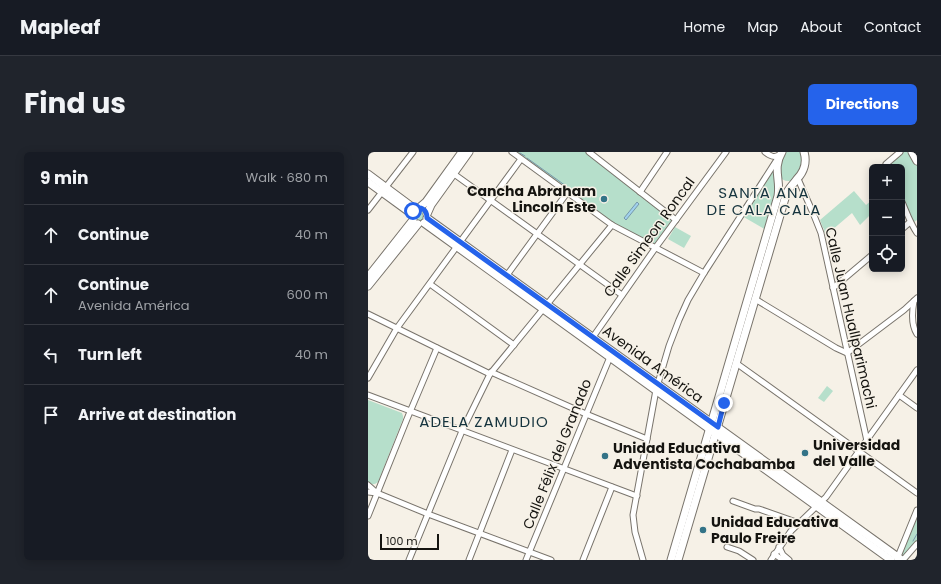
<!DOCTYPE html>
<html lang="en">
<head>
<meta charset="utf-8">
<style>
	:root { --surface:#171b24; --page:#20242c; --text:#f1f3f6; --muted:#9ea1a6; --line:#363941; --accent:#2563eb }
	body { margin:0; font-family:Poppins,sans-serif; background:var(--page); color:var(--text) }
	.controls { position:absolute; right:12px; top:12px; display:grid; overflow:hidden; border-radius:6px; box-shadow:0 2px 10px #0003 }
	.controls button { width:36px; height:36px; display:grid; place-items:center; padding:0; border:0; border-bottom:1px solid var(--line); background:var(--surface); color:var(--text); font:20px sans-serif }
	.scale { position:absolute; left:12px; bottom:10px; width:59px; box-sizing:border-box; padding-left:4px; border:2px solid #151410; border-top:0; font-size:11px; line-height:14px; white-space:nowrap; color:#151410; -webkit-text-stroke:3px #f6f1e7; paint-order:stroke }
	.stop { position:absolute; width:12px; height:12px; margin:-9px; border:3px solid #2563eb; border-radius:50%; background:#fff }
	.stop.end { background:#2563eb; border-color:#fff; box-shadow:0 1px 4px #0008 }
	.list { margin:0; padding:0; list-style:none }
	h2 { display:flex; justify-content:space-between; align-items:center; height:52px; margin:0; padding:0 16px; font-size:17px }
	h2 small { font-size:13px; font-weight:400; color:var(--muted) }
	.list li { display:grid; grid-template-columns:26px 1fr auto; gap:12px; align-items:center; box-sizing:border-box; height:60px; padding:0 16px; border-top:1px solid var(--line) }
	.list b { display:block; font-size:15px; white-space:nowrap }
	.list p { margin:0; font-size:13px; white-space:nowrap; color:var(--muted) }
	.list em { font-size:13px; font-style:normal; color:var(--muted) }
	.icon { flex:none; width:22px; height:22px; fill:none; stroke:currentColor; stroke-width:2; stroke-linecap:round; stroke-linejoin:round }
	.map { position:relative; flex:none; width:549px; height:408px; overflow:hidden; border-radius:6px }
	header { display:flex; align-items:center; gap:24px; box-sizing:border-box; height:56px; padding:0 20px; background:var(--surface); border-bottom:1px solid var(--line) }
	header strong { font-size:19px }
	nav { display:flex; gap:22px; margin-inline-start:auto; font-size:14px }
	.intro { display:flex; align-items:center; justify-content:space-between; box-sizing:border-box; height:96px; padding:0 24px }
	h1 { margin:0; font-size:28px }
	.button { padding:10px 18px; border-radius:6px; background:var(--accent); color:#fff; font-size:14px; font-weight:700 }
	main { display:flex; gap:24px; padding:0 24px }
	aside { flex:1; background:var(--surface); border-radius:6px; box-shadow:0 2px 10px #0003 }
	.map>svg:first-child { display:block }
	.green { fill:#b6dfcb }
	.water { fill:#a0d1ed; stroke:#7698ab }
	.lines { fill:none; stroke-linecap:round; stroke-linejoin:round }
	.stream { stroke:#7698ab; stroke-width:1 }
	.minor-casing { stroke:#79746c; stroke-width:7 }
	.major-casing { stroke:#79746c; stroke-width:9 }
	.minor { stroke:#fff; stroke-width:5 }
	.major { stroke:#fff; stroke-width:7 }
	.route { stroke:#2563eb; stroke-width:5 }
	.poi-dot { fill:#337387; stroke:#f6f1e7; stroke-width:1.5 }
	.labels { text-anchor:middle; stroke-width:3; stroke-linejoin:round; paint-order:stroke }
	.poi-label { font-size:14px; font-weight:bold; fill:#151410; stroke:#f6f1e7; text-anchor:start }
	.street-label { font-size:14px; fill:#151410; stroke:#f6f1e7 }
	.neighbourhood-label { font-size:15px; letter-spacing:1px; fill:#16343e; stroke:#f6f1e7 }
</style>
</head>
<body>
<header>
<strong>Mapleaf</strong>
<nav><a>Home</a><a>Map</a><a>About</a><a>Contact</a></nav>
</header>
<div class="intro"><h1>Find us</h1><a class="button">Directions</a></div>
<main>
<aside>
<h2>9 min<small>Walk · 680 m</small></h2>
<ul class="list">
<li><svg class="icon" aria-label="ahead" viewBox="0 0 24 24"><path d="M12 20V5M6 11l6-6 6 6"/></svg><div><b>Continue</b></div><em>40 m</em></li>
<li><svg class="icon" aria-label="ahead" viewBox="0 0 24 24"><path d="M12 20V5M6 11l6-6 6 6"/></svg><div><b>Continue</b><p>Avenida América</p></div><em>600 m</em></li>
<li><svg class="icon" aria-label="left" viewBox="0 0 24 24"><path d="M17 20v-9H6M10 6l-5 5 5 5"/></svg><div><b>Turn left</b></div><em>40 m</em></li>
<li><svg class="icon" aria-label="arrive" viewBox="0 0 24 24"><path d="M6 21V4h12l-3 4 3 4H6"/></svg><div><b>Arrive at destination</b></div></li>
</ul>
</aside>
<div class="map">
<svg width="549" height="408" viewBox="0 0 549 408">
	<rect width="100%" height="100%" fill="#f6f1e7"/>
	<g class="green">
		<path d="M146,0H218L304,67L303,70L287,91H285L255,78L247,73Z"/>
		<path d="M418,0H433C434,9 434,17 428,24C425,27 424,29 420,29C406,29 414,7 418,0Z"/>
		<path d="M534,0H542L549,12V68L545,71L543,67V63L534,45V15H517V14Z"/>
		<path d="M404,19H405L408,40L398,78L374,64Z"/>
		<path d="M486,39L498,53L504,48V61L492,73L484,61L457,84L456,77L455,76L452,68Z"/>
		<circle cx="51" cy="64" r="5.5"/>
		<path d="M307,75L323,84L316,96L300,87Z"/>
		<path d="M459,234L465,239L456,250L450,246Z"/>
		<path d="M0,248L34,261L35,264V267L10,330C6,333 4,333 0,330Z"/>
		<path d="M549,364V389L534,406L533,405Z"/>
	</g>
	<path class="water" d="M269,50L271,52L258,68L256,66Z"/>
	<g class="lines">
		<g class="stream">
			<path d="M152,1L157,4"/>
			<path d="M159,6L198,34"/>
			<path d="M545,389L549,382"/>
		</g>
		<defs>
			<g id="minor">
				<path d="M144,0L244,73L336,121"/>
				<path d="M221,0L308,68"/>
				<path d="M397,0C402,4 406,6 411,3"/>
				<path d="M518,12L532,0"/>
				<path d="M86,22L254,143"/>
				<path d="M430,27L445,61L453,81L499,289"/>
				<path d="M272,40L299,0"/>
				<path d="M534,50C539,61 542,71 549,81"/>
				<path d="M0,58L45,0"/>
				<path d="M534,77L542,70"/>
				<path d="M139,123L199,41"/>
				<path d="M62,132L146,193"/>
				<path d="M465,136L504,103"/>
				<path d="M387,147L468,196L479,201L536,158L549,146"/>
				<path d="M546,149C544,160 543,173 549,182"/>
				<path d="M0,162L122,222"/>
				<path d="M225,185L288,95L358,0"/>
				<path d="M368,211L549,341"/>
				<path d="M123,220L218,262L279,287"/>
				<path d="M0,226L29,176L153,7"/>
				<path d="M0,243L266,343L269,344"/>
				<path d="M531,243L549,256"/>
				<path d="M0,333L9,341"/>
				<path d="M0,340L9,341L60,362L183,408"/>
				<path d="M365,349L387,357H391L431,371"/>
				<path d="M0,364L39,267L69,196"/>
				<path d="M359,395L371,399L385,408"/>
				<path d="M411,395L415,403L421,408"/>
				<path d="M406,402L415,408"/>
				<path d="M529,407L549,358"/>
				<path d="M41,408L94,279L122,222L244,73"/>
				<path d="M101,408L144,298"/>
				<path d="M158,408L242,205"/>
				<path d="M215,408L244,335"/>
				<path d="M275,408L267,380L265,363L288,238L301,194L311,168L320,148L336,121L410,6"/>
				<path d="M403,408L423,379L458,345L549,218"/>
				<path d="M535,408L549,392"/>
			</g>
			<g id="major">
				<path d="M544,0L549,9"/>
				<path d="M0,22L47,57"/>
				<path d="M0,30L44,62"/>
				<path d="M51,56L58,50L94,0"/>
				<path d="M59,62L63,53L101,0"/>
				<path d="M59,66L534,408"/>
				<path d="M56,71L523,408"/>
				<path d="M0,125L45,68"/>
				<path d="M0,134L50,72"/>
				<path d="M303,408L410,44C413,27 404,17 414,0"/>
				<path d="M310,408L418,43C420,36 425,33 429,27C436,20 439,10 436,0"/>
			</g>
		</defs>
		<use href="#minor" class="minor-casing"/>
		<use href="#major" class="major-casing"/>
		<use href="#minor" class="minor"/>
		<use href="#major" class="major"/>
	</g>
	<g class="lines">
		<path class="route" d="M45,59C52,53 59,57 59,66L350,275L356,251"/>
	</g>
	<g class="poi-dot">
		<circle cx="236" cy="47" r="4"/>
		<circle cx="437" cy="301" r="4"/>
		<circle cx="237" cy="304" r="4"/>
		<circle cx="335" cy="378" r="4"/>
	</g>
	<g class="labels">
		<g class="poi-label">
			<text x="228" y="44" text-anchor="end">Cancha Abraham<tspan x="228" dy="16">Lincoln Este</tspan></text>
			<text x="445" y="298">Universidad<tspan x="445" dy="16">del Valle</tspan></text>
			<text x="245" y="301">Unidad Educativa<tspan x="245" dy="16">Adventista Cochabamba</tspan></text>
			<text x="343" y="375">Unidad Educativa<tspan x="343" dy="16">Paulo Freire</tspan></text>
		</g>
		<g class="street-label">
			<text transform="translate(281 85) rotate(-54)" y="5">Calle Simeon Roncal</text>
			<text transform="translate(483 166) rotate(77)" y="5">Calle Juan Huallparimachi</text>
			<text transform="translate(285 212) rotate(36)" y="5">Avenida América</text>
			<text transform="translate(189 302) rotate(-68)" y="5">Calle Félix del Granado</text>
		</g>
		<g class="neighbourhood-label">
			<text x="396" y="46">SANTA ANA<tspan x="396" dy="17">DE CALA CALA</tspan></text>
			<text x="116" y="275">ADELA ZAMUDIO</text>
		</g>
	</g>
</svg>
<div class="controls">
<button>+</button>
<button>−</button>
<button><svg class="icon" aria-label="locate" viewBox="0 0 24 24"><circle cx="12" cy="12" r="6"/><path d="M12 2v4M12 18v4M2 12h4M18 12h4"/></svg></button>
</div>
<div class="scale">100 m</div>
<div class="stop" style="left:45px;top:59px"></div>
<div class="stop end" style="left:356px;top:251px"></div>
</div>
</main>
</body>
</html>
